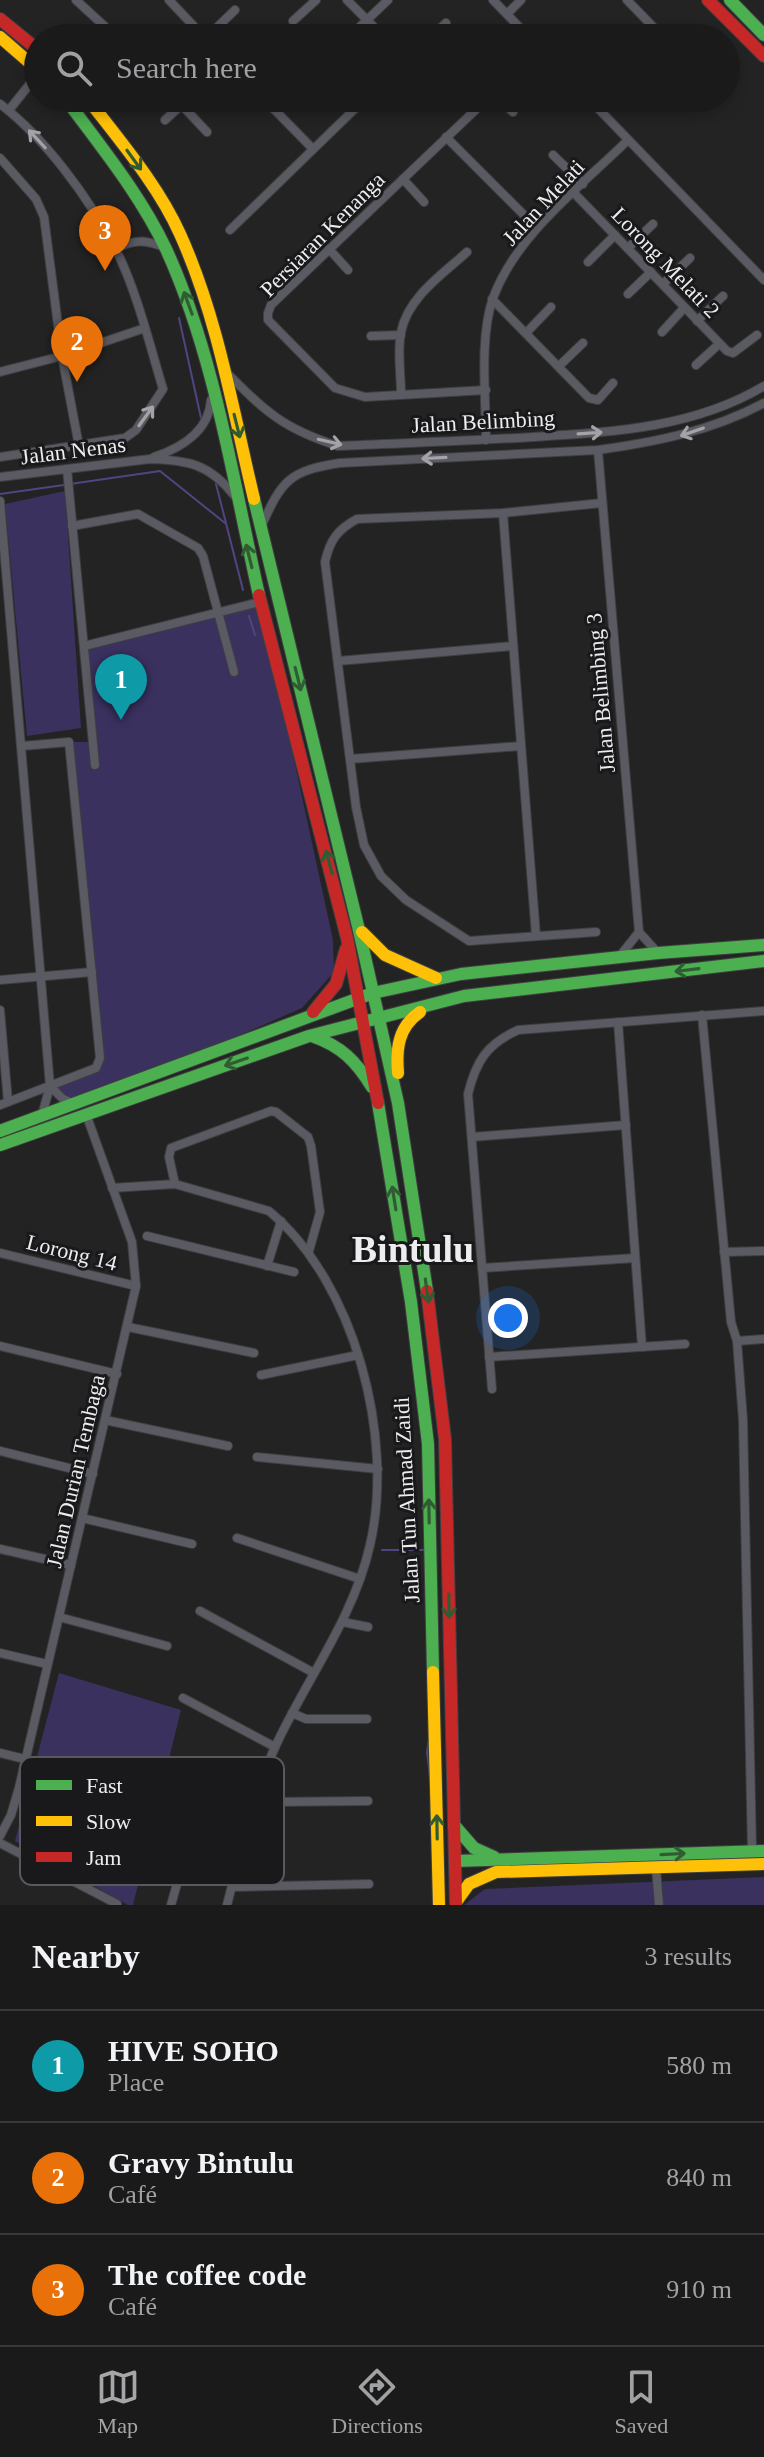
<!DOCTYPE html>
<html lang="en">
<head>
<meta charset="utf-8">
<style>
	:root { --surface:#1a1a1b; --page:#232324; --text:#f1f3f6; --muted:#9fa1a3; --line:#38383a; --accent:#a6a6a8 }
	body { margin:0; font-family:"Times New Roman",serif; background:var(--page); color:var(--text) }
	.you { position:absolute; left:508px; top:1318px; width:28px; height:28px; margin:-20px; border:6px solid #fff; border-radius:50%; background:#1a73e8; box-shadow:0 0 0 12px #1a73e833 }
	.badge { display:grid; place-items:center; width:52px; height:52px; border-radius:50%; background:var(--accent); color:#fff; font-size:26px; font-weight:700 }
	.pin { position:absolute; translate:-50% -66px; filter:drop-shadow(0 2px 4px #0008) }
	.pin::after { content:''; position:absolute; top:42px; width:28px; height:24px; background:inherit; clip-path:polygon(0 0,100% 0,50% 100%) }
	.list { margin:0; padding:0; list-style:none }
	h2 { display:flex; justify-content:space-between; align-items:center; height:104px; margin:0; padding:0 32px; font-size:34px }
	h2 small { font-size:26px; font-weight:400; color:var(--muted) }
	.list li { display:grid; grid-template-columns:52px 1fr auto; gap:24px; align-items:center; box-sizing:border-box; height:112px; padding:0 32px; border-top:2px solid var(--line) }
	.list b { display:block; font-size:30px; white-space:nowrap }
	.list p { margin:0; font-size:26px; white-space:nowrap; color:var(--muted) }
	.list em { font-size:26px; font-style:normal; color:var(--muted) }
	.icon { flex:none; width:44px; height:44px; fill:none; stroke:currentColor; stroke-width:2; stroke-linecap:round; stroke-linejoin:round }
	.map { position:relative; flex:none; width:764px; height:1905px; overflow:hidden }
	.search { position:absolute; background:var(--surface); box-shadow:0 4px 12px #0003; left:24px; right:24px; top:24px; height:88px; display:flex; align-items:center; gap:20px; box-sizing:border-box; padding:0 28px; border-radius:44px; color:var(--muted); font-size:30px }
	.sheet { height:440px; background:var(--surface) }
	nav { display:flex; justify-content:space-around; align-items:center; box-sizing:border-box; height:112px; border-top:2px solid var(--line); background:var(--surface); font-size:22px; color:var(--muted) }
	nav a { display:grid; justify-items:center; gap:4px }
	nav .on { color:var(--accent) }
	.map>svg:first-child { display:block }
	.green { fill:#3a315f }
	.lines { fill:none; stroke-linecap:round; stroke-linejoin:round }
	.stream { stroke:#504581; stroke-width:2 }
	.street-casing { stroke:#3f3f40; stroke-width:10 }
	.fast-casing { stroke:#3f3f40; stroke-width:14 }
	.slow-casing { stroke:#3f3f40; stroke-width:14 }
	.jam-casing { stroke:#3f3f40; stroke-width:14 }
	.street { stroke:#5a5a62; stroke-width:8 }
	.fast { stroke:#4caf50; stroke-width:12 }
	.slow { stroke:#ffc107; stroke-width:12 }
	.jam { stroke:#c62828; stroke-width:12 }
	.oneway { stroke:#a4a4a8 }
	.oneway2 { stroke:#305c33 }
	.labels { text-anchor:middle; stroke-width:6; stroke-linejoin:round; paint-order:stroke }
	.street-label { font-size:22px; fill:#ededef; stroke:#19181b }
	.town-label { font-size:38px; font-weight:bold; fill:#ededef; stroke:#19181b }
	.key { fill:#19181b; stroke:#59585b; stroke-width:2 }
	.key-label { font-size:22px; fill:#ededef }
</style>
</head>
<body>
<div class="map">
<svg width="764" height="1905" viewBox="0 0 764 1905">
	<rect width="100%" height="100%" fill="#232324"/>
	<g class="green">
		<path d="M65,491L81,728L27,736L5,504Z"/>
		<path d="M260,602L333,940L334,972L302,1008L123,1086L74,1104L50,1086L98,1064L69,742H92L84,646Z"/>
		<path d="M59,1673L181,1710L133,1905H128L15,1841Z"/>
		<path d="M764,1877V1905H464L485,1889Z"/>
	</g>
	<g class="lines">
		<g class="stream">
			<path d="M179,318L201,418"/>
			<path d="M70,484L160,471L225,523"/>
			<path d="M216,484L243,590"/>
			<path d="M0,494L64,485"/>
			<path d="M249,616L255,635"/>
			<path d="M382,1550H425"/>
			<path d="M429,1740L427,1752L430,1777"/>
		</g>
		<defs>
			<g id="street">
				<path d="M76,0L113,34"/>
				<path d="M169,0L205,38"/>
				<path d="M347,0L385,38"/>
				<path d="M493,0L530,38"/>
				<path d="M627,0L664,38"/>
				<path d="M507,14L521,0"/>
				<path d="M293,21L316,0"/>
				<path d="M206,38L235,10"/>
				<path d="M348,38L388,0"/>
				<path d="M430,38L446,23"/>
				<path d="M175,98L207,132"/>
				<path d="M263,98L313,149"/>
				<path d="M498,98L513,112"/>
				<path d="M588,98L764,280"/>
				<path d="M0,104C45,138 89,198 115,248C136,288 150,346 163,389L136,430L125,438L0,457"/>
				<path d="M274,109L286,98"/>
				<path d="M9,110L38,74"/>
				<path d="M165,120L189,98"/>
				<path d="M446,137L537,228"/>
				<path d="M553,155L583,184"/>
				<path d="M0,158L36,199L44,217L62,356L79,446"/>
				<path d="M403,179L424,202"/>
				<path d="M574,193L727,351L733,353L757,335"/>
				<path d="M230,230L366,98"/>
				<path d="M628,248L653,224"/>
				<path d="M116,249C134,239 145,240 164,247"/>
				<path d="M329,249L348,270"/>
				<path d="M588,262L615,235"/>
				<path d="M663,284L690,258"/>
				<path d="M628,294L651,272"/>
				<path d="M492,299L589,398L598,400L613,383"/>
				<path d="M697,321L723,296"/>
				<path d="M662,332L684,308"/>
				<path d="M526,333L551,307"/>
				<path d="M371,336L401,335"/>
				<path d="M696,365L719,344"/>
				<path d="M559,366L583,343"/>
				<path d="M223,369C264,410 281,428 338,446C403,443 469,441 534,437C612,432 694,428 764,386"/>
				<path d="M0,372L62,356L145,328"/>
				<path d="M486,390L365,397L335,388L268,320V313L271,305L488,98"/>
				<path d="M401,394C401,374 397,352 401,332C408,297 443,274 467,252"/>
				<path d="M486,440C486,398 479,338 493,298C516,235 581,186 628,140"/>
				<path d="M598,450L639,932L658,953"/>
				<path d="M154,457C181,448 209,431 211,400"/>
				<path d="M67,469L95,765"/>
				<path d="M0,477L150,459C188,460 209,464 234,495"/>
				<path d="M0,501L50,1086L42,1115"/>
				<path d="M503,513L536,936"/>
				<path d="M72,526L138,514L198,548L203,556L234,672"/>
				<path d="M261,527C282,480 289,471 340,463L598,450C655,442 712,431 764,403"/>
				<path d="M84,646L260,602"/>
				<path d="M338,661L512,646"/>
				<path d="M350,759L521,746"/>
				<path d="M596,932L469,941L406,900L381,876L364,845L356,807L325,562C330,540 337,530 357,519L503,513L602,503"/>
				<path d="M619,957L639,932"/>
				<path d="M0,980L92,972"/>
				<path d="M0,1010L8,1102"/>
				<path d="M702,1015L731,1322L737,1341L764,1339"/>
				<path d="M618,1022L642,1347"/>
				<path d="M50,1086L63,1099L74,1104"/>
				<path d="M0,1105L96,1068L100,1058L69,742L22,746"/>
				<path d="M472,1137L626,1125"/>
				<path d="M175,1184L169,1157L171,1148L271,1111L276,1112L308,1137L311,1146L320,1212L309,1251"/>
				<path d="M112,1188L175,1184L269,1211C355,1282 395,1438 370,1545C354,1617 308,1677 277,1743C253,1793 241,1851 227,1905"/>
				<path d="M147,1236L294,1272"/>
				<path d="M724,1252L764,1251"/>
				<path d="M0,1253L136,1286"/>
				<path d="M267,1266L281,1221"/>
				<path d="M482,1268L635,1258"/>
				<path d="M128,1327L254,1353"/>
				<path d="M737,1341L743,1420L752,1851"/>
				<path d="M0,1346L117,1374"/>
				<path d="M489,1357L685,1344"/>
				<path d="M261,1375L358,1355"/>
				<path d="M492,1389L468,1094C476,1061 487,1044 518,1030L764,1011"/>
				<path d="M105,1420L228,1446"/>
				<path d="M0,1451L93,1474"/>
				<path d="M257,1457L378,1469"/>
				<path d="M82,1518L192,1544"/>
				<path d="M237,1538L360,1579"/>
				<path d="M0,1549L71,1565"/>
				<path d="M200,1611L314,1673"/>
				<path d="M59,1617L167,1646"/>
				<path d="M343,1622L368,1627"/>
				<path d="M0,1653L47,1664"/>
				<path d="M183,1698L275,1747"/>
				<path d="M292,1713L306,1719H367"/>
				<path d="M0,1753L25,1759"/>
				<path d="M175,1789L246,1828"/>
				<path d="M257,1797L268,1802L368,1801"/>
				<path d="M0,1836L11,1815L19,1788L136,1286L132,1242L86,1114"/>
				<path d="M0,1843L117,1904"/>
				<path d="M656,1868L659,1905"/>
				<path d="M232,1887L369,1884"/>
				<path d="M171,1905L200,1803"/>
			</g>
			<g id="fast">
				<path d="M730,0L764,35"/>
				<path d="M65,98C101,147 140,194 166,249C215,356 233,481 259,595"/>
				<path d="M254,499L358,926L398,1103L427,1291"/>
				<path d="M312,1036C341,1046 356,1061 372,1087"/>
				<path d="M378,1103L411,1302L428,1444L433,1672"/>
				<path d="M0,1131L373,993L461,974L658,953L764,945"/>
				<path d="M0,1145L309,1036L464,996L764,961"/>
				<path d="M454,1825L474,1848L494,1857"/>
				<path d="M455,1861L764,1851"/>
			</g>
			<g id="slow">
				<path d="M0,37L38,70"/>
				<path d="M87,98C120,141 158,185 180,234C218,318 233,411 254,499"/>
				<path d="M362,932L385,955L436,978"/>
				<path d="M398,1073C396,1049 398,1027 420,1012"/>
				<path d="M433,1672L439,1905"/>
				<path d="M456,1902L469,1884L496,1872L764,1864"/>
			</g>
			<g id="jam">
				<path d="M708,0L764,56"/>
				<path d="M0,19L38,50"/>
				<path d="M259,595L347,938L378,1103"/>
				<path d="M313,1012L336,984L346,949"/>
				<path d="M427,1291L445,1439L456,1905"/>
			</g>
		</defs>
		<use href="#street" class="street-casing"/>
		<use href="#fast" class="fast-casing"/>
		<use href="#slow" class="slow-casing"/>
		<use href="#jam" class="jam-casing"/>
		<use href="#street" class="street"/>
		<use href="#fast" class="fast"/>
		<use href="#slow" class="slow"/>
		<use href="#jam" class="jam"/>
	</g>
	<defs><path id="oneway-shaft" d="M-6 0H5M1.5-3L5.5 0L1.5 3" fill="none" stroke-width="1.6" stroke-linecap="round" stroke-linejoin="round" transform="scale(2)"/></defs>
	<g class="oneway">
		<use href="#oneway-shaft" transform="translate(37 139) rotate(-133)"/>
		<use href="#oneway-shaft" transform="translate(146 416) rotate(-54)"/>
		<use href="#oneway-shaft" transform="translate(692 432) rotate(161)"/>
		<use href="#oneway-shaft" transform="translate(590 433) rotate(-4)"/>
		<use href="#oneway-shaft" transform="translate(330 442) rotate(13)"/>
		<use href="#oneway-shaft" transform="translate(434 458) rotate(177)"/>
	</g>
	<g class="oneway2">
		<use href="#oneway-shaft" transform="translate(134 160) rotate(54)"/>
		<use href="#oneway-shaft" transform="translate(188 303) rotate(-110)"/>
		<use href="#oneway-shaft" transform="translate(237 426) rotate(76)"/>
		<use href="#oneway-shaft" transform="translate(249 556) rotate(-104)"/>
		<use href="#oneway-shaft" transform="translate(298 679) rotate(76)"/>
		<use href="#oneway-shaft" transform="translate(329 862) rotate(-105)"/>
		<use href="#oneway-shaft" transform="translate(687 970) rotate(173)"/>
		<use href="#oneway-shaft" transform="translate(236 1062) rotate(161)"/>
		<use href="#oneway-shaft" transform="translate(394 1198) rotate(-99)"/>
		<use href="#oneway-shaft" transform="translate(427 1291) rotate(82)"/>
		<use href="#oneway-shaft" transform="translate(429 1511) rotate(-91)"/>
		<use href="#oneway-shaft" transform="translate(449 1606) rotate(89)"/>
		<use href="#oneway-shaft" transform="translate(437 1827) rotate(-91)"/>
		<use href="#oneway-shaft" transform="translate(673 1854) rotate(-3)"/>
	</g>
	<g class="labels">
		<g class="street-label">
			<text transform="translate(543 202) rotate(-47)" y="8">Jalan Melati</text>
			<text transform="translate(322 234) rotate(-45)" y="8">Persiaran Kenanga</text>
			<text transform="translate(666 262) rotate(46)" y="8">Lorong Melati 2</text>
			<text transform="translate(483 421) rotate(-3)" y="8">Jalan Belimbing</text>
			<text transform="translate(73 450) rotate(-7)" y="8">Jalan Nenas</text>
			<text transform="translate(600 693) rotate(-95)" y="8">Jalan Belimbing 3</text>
			<text transform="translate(72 1252) rotate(14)" y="8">Lorong 14</text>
			<text transform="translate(75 1471) rotate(-77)" y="8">Jalan Durian Tembaga</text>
			<text transform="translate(406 1500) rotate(-93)" y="8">Jalan Tun Ahmad Zaidi</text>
		</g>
		<g class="town-label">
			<text x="413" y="1262">Bintulu</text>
		</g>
	</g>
	<rect x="20" y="1757" width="264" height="128" rx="12" class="key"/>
	<rect x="36" y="1780" width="36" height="10" fill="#4caf50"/>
	<rect x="36" y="1816" width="36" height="10" fill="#ffc107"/>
	<rect x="36" y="1852" width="36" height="10" fill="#c62828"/>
	<g class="key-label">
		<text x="86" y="1793">Fast</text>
		<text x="86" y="1829">Slow</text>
		<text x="86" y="1865">Jam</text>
	</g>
</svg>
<div class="you"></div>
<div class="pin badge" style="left:121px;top:720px;background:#0f9aa8">1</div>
<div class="pin badge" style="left:77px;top:382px;background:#e8710a">2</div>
<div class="pin badge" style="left:105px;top:271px;background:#e8710a">3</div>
<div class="search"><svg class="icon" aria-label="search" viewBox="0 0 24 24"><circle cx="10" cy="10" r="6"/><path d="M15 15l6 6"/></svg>Search here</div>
</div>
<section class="sheet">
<h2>Nearby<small>3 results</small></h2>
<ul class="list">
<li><span class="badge" style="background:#0f9aa8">1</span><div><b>HIVE SOHO</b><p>Place</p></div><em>580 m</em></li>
<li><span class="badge" style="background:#e8710a">2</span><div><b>Gravy Bintulu</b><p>Café</p></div><em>840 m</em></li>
<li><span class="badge" style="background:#e8710a">3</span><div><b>The coffee code</b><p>Café</p></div><em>910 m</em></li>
</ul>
</section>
<nav>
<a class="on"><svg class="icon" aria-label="map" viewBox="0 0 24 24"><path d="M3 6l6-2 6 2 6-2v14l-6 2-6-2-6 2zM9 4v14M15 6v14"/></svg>Map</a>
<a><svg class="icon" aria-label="directions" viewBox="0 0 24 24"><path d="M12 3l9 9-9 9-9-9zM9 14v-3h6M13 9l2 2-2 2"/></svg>Directions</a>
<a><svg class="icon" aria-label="saved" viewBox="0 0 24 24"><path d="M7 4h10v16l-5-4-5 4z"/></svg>Saved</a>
</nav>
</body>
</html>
